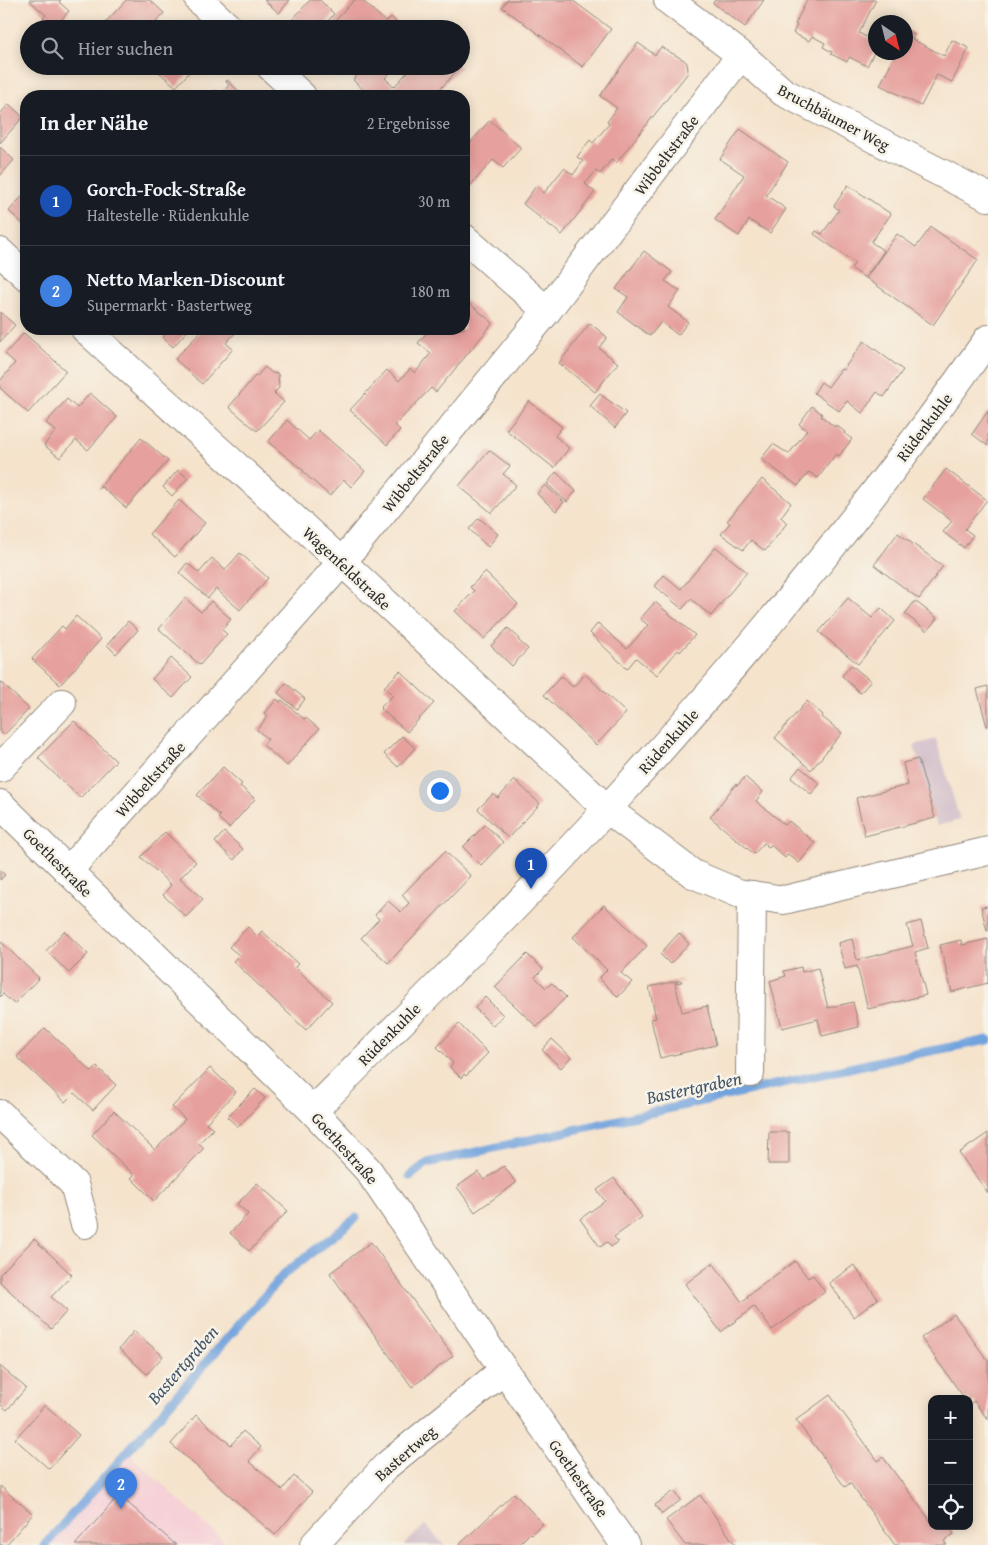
<!DOCTYPE html>
<html lang="de">
<head>
<meta charset="utf-8">
<style>
	:root { --surface:#171b24; --page:#242831; --text:#f1f3f6; --muted:#9ea1a6; --line:#363941; --accent:#1a73e8 }
	body { margin:0; font-family:"Gentium Book Plus",serif; background:var(--page); color:var(--text) }
	.controls { position:absolute; right:15px; bottom:15px; display:grid; overflow:hidden; border-radius:10px; box-shadow:0 2px 12px #0003 }
	.controls button { width:45px; height:45px; display:grid; place-items:center; padding:0; border:0; border-bottom:1px solid var(--line); background:var(--surface); color:var(--text); font:25px sans-serif }
	.compass { position:absolute; left:868px; top:15px; width:45px; height:45px; border-radius:50%; background:var(--surface); box-shadow:0 2px 12px #0003; rotate:145deg }
	.you { position:absolute; left:439px; top:790px; width:18px; height:18px; margin:-12px; border:4px solid #fff; border-radius:50%; background:#1a73e8; box-shadow:0 0 0 8px #1a73e833 }
	.badge { display:grid; place-items:center; width:32px; height:32px; border-radius:50%; background:var(--accent); color:#fff; font-size:16px; font-weight:700 }
	.pin { position:absolute; translate:-50% -41px; filter:drop-shadow(0 1px 2px #0008) }
	.pin::after { content:''; position:absolute; top:26px; width:18px; height:15px; background:inherit; clip-path:polygon(0 0,100% 0,50% 100%) }
	.list { margin:0; padding:0; list-style:none }
	h2 { display:flex; justify-content:space-between; align-items:center; height:65px; margin:0; padding:0 20px; font-size:21px }
	h2 small { font-size:16px; font-weight:400; color:var(--muted) }
	.list li { display:grid; grid-template-columns:32px 1fr auto; gap:15px; align-items:center; box-sizing:border-box; height:90px; padding:0 20px; border-top:1px solid var(--line) }
	.list b { display:block; font-size:19px; white-space:nowrap }
	.list p { margin:0; font-size:16px; white-space:nowrap; color:var(--muted) }
	.list em { font-size:16px; font-style:normal; color:var(--muted) }
	.icon { flex:none; width:28px; height:28px; fill:none; stroke:currentColor; stroke-width:2; stroke-linecap:round; stroke-linejoin:round }
	.map { position:relative; flex:none; width:988px; height:1545px; overflow:hidden }
	.search { position:absolute; background:var(--surface); box-shadow:0 2px 12px #0003; left:20px; top:20px; width:450px; height:55px; display:flex; align-items:center; gap:12px; box-sizing:border-box; padding:0 18px; border-radius:28px; color:var(--muted); font-size:19px }
	.panel { position:absolute; background:var(--surface); box-shadow:0 2px 12px #0003; left:20px; top:90px; width:450px; height:245px; border-radius:20px }
	.map>svg:first-child { display:block }
	.built { fill:#f6cfd6 }
	.industrial { fill:#d1bdc9 }
	.lines { fill:none; stroke-linecap:round; stroke-linejoin:round }
	.stream { stroke:#72a3dd; stroke-width:9 }
	.building { fill:#e6a19d }
	.minor-casing { stroke:#90877c; stroke-width:30 }
	.minor { stroke:#fff; stroke-width:28 }
	.labels { text-anchor:middle; stroke-width:5; stroke-linejoin:round; paint-order:stroke }
	.street-label { font-size:16px; fill:#2b2b2b; stroke:#f7f3e8 }
	.water-label { font-size:18px; font-style:italic; fill:#445569; stroke:#f7f3e8 }
</style>
</head>
<body>
<div class="map">
<svg width="988" height="1545" viewBox="0 0 988 1545">
	<rect width="100%" height="100%" fill="#f7f3e8"/>
	<filter id="ink" filterUnits="userSpaceOnUse"><feTurbulence type="fractalNoise" baseFrequency=".02" numOctaves="2"/><feDisplacementMap in="SourceGraphic" scale="10" xChannelSelector="R" yChannelSelector="G"/><feConvolveMatrix kernelMatrix="1 2 1 2 8 2 1 2 1" color-interpolation-filters="sRGB"/></filter>
	<filter id="wash" filterUnits="userSpaceOnUse"><feTurbulence type="fractalNoise" baseFrequency=".0096" numOctaves="4" result="noise"/><feDisplacementMap in="SourceGraphic" scale="20" xChannelSelector="R" yChannelSelector="G"/><feGaussianBlur stdDeviation="1.12" result="paint"/><feColorMatrix in="noise" values="0 0 0 0 0 0 0 0 0 0 0 0 0 0 0 0 0 1.4 0 .05"/><feComposite in="paint" operator="in"/></filter>
	<g filter="url(#wash)">
		<rect width="100%" height="100%" fill="#f5e3cc"/>
		<path class="built" d="M127,1452L228,1545H45Z"/>
		<g class="industrial">
			<path d="M936,739L960,820L937,826L914,745Z"/>
			<path d="M425,1525L444,1545H404Z"/>
		</g>
		<g class="lines">
			<g class="stream">
				<path d="M410,1176L427,1163L894,1058L988,1040"/>
				<path d="M45,1545L284,1274L356,1218"/>
			</g>
		</g>
		<g id="blocks">
			<g class="building">
				<path d="M29,0H61L59,2L69,11L53,29H33L46,15Z"/>
				<path d="M126,0H150L164,13L150,29H109L104,24Z"/>
				<path d="M264,0H290L279,13Z"/>
				<path d="M310,0H320L334,14L321,29H303L293,19Z"/>
				<path d="M354,0H362L386,22L391,17L401,27L399,29H328Z"/>
				<path d="M507,0H572L611,29L583,67L502,7Z"/>
				<path d="M715,0H764L745,27L713,3Z"/>
				<path d="M807,0H876L859,33L876,42V49L867,66L849,57L847,62L831,54L832,52L823,47L825,43L812,36L809,41L793,33L797,25L795,24Z"/>
				<path d="M906,29L914,34L912,39L944,56L952,40L969,48L952,82L937,75L921,106L880,85L895,55L890,52H906Z"/>
				<path d="M638,43L655,55L661,47L684,60L687,63L688,70L687,74L616,163L612,159L600,174L596,171L585,184L595,192L562,235L523,204L536,186L544,193L564,168L573,175L583,161L577,157L590,140L593,143L609,124L607,122L617,108L600,96Z"/>
				<path d="M152,66H195L176,87Z"/>
				<path d="M365,66H380L389,74L385,78L394,87L413,66H461L434,96H370L353,80Z"/>
				<path d="M227,80L244,96H209L215,90L221,95L229,85L226,82Z"/>
				<path d="M9,104L23,117L0,143V114Z"/>
				<path d="M490,120L521,148L503,168L493,160L470,186L464,180V138L470,143Z"/>
				<path d="M740,129L788,162L766,195L786,209L770,233L749,220L739,236L715,220L744,175L720,159Z"/>
				<path d="M0,147L14,160L0,176Z"/>
				<path d="M848,185L891,214L871,242L884,251L865,278L851,268L855,263L814,234L816,231L822,234L839,210L834,206Z"/>
				<path d="M26,192V227L9,211Z"/>
				<path d="M931,227L978,260L933,325L866,278L897,234L916,247Z"/>
				<path d="M644,251L672,272L665,281L680,291L668,307L688,322L678,335L661,322L650,336L618,312L628,297L616,289Z"/>
				<path d="M464,299L493,323L436,392L431,388L395,425L400,430L387,445L350,410L387,370L399,381L410,369L415,373L431,353L418,343L430,329H464Z"/>
				<path d="M0,312L15,325L0,342Z"/>
				<path d="M590,323L607,337L599,348L618,363L595,392L559,363Z"/>
				<path d="M158,329H189L173,347L163,338L165,336Z"/>
				<path d="M203,329H232L236,332L226,343L233,349L202,384L175,359Z"/>
				<path d="M24,333L66,371L28,413L0,388V381L15,363L5,354Z"/>
				<path d="M864,341L903,370L884,397L877,392L862,413L847,401L839,411L814,393L821,382L828,387L841,369L843,370Z"/>
				<path d="M265,367L272,373L278,374L279,388L274,393L284,402L257,431L229,407L255,376L256,377Z"/>
				<path d="M90,393L117,417L88,450L76,440L60,458L44,445L56,431L46,423L67,399L77,408Z"/>
				<path d="M600,394L626,413L615,428L590,406Z"/>
				<path d="M529,401L562,427L555,436L569,448L554,468L506,430Z"/>
				<path d="M812,406L822,414L821,416L835,427L836,425L845,432L844,433L852,439L839,456L836,454L818,478L809,472L798,486L761,459L773,444L789,454L807,430L799,424Z"/>
				<path d="M988,411V446L972,434Z"/>
				<path d="M287,420L309,440L318,430L365,471L351,487L344,480L330,496L303,472L304,471L268,442Z"/>
				<path d="M141,438L168,461L126,508L102,487L98,489Z"/>
				<path d="M489,450L510,466L503,474L516,485L492,513L459,486Z"/>
				<path d="M946,469L987,500L965,529L973,535L964,548L943,532L952,521L923,499Z"/>
				<path d="M178,470L188,478L172,496L163,487Z"/>
				<path d="M556,472L576,491L567,502L547,484Z"/>
				<path d="M762,479L791,503L781,517L787,523L765,551L751,540L743,550L721,534L730,523L727,521Z"/>
				<path d="M545,485L564,502L556,511L537,494Z"/>
				<path d="M179,500L205,523L175,557L149,534Z"/>
				<path d="M479,518L498,534L488,547L469,529Z"/>
				<path d="M898,533L943,566L919,599L874,565Z"/>
				<path d="M716,547L747,572L711,616L691,599L682,609L655,586L664,575L681,589Z"/>
				<path d="M240,553L268,578L240,610L216,589L208,598L179,573L187,563L199,573L212,558L225,570Z"/>
				<path d="M485,572L518,604L484,639L455,611L474,591L470,587Z"/>
				<path d="M185,598L201,612L211,601L231,619L222,630L227,634L200,665L159,629Z"/>
				<path d="M848,598L872,618L881,608L895,621L858,664L819,632Z"/>
				<path d="M915,601L937,618L927,631L905,614Z"/>
				<path d="M655,602L695,635L680,652L678,650L657,675L636,658L627,669L590,633L598,623L627,649L648,625L640,619Z"/>
				<path d="M76,616L101,639L60,685L32,659L62,626L65,629Z"/>
				<path d="M128,621L138,630L116,654L107,645Z"/>
				<path d="M508,628L519,638L518,640L528,649L512,666L491,646Z"/>
				<path d="M171,658L192,677L173,698L152,679Z"/>
				<path d="M851,665L871,681L860,693L842,676Z"/>
				<path d="M400,671L434,703L407,732L380,708L393,695L384,687Z"/>
				<path d="M585,674L626,713L596,745L544,695L561,676L573,687Z"/>
				<path d="M0,681L29,709L4,735L0,732Z"/>
				<path d="M286,683L305,699L297,709L278,693Z"/>
				<path d="M988,686V726L987,727L977,689Z"/>
				<path d="M277,699L280,702L282,700L304,719L306,718L319,729L287,766L263,745L268,739L257,730L268,716L265,713Z"/>
				<path d="M807,701L823,715L822,717L842,733L811,770L775,738Z"/>
				<path d="M74,721L116,761L80,798L38,758Z"/>
				<path d="M402,736L415,748L398,767L384,754Z"/>
				<path d="M918,759L935,818L865,836L856,798L908,785L903,763Z"/>
				<path d="M223,767L242,784L240,786L255,799L229,828L218,818L220,816L197,795Z"/>
				<path d="M800,767L820,784L811,794L791,778Z"/>
				<path d="M745,777L763,792L756,801L785,825L789,821L815,843L799,863L788,854L785,858L771,845L768,847L764,843L754,854L710,817L736,784L737,786Z"/>
				<path d="M515,780L540,804L508,838L478,809L493,794L498,798Z"/>
				<path d="M485,825L503,842L481,865L463,847Z"/>
				<path d="M165,832L196,862L180,878L203,899L186,917L163,895L171,885L141,857Z"/>
				<path d="M224,832L243,849L234,860L215,842Z"/>
				<path d="M445,851L471,876L388,963L361,938L379,919L375,915L388,901L401,912L409,903L402,895Z"/>
				<path d="M0,870L5,875L0,880Z"/>
				<path d="M604,905L647,946L621,973L632,982L618,997L599,978L607,970L573,937Z"/>
				<path d="M988,906V931H987L981,907Z"/>
				<path d="M921,921L928,948L915,952L926,995L868,1009L857,966L845,969L838,943L852,939L857,960L913,946L907,925Z"/>
				<path d="M248,927L257,936L262,931L298,964L295,967L332,1002L306,1030L233,961L239,955L229,947Z"/>
				<path d="M64,931L88,954L69,973L46,951Z"/>
				<path d="M679,933L689,944L670,964L660,954Z"/>
				<path d="M988,939V983L952,992L940,945L961,940L962,945Z"/>
				<path d="M0,941L39,978L14,1004L3,994L0,997Z"/>
				<path d="M527,954L543,969L535,977L546,988L552,983L566,997L537,1027L495,987Z"/>
				<path d="M801,967L802,972L818,968L828,1008L853,1002L859,1027L822,1036L818,1019L782,1028L770,981L786,976L784,971Z"/>
				<path d="M681,980L682,982L675,983L682,1012L707,1006L716,1045L660,1058L651,1019L656,1018L649,987Z"/>
				<path d="M485,997L503,1015L493,1026L475,1008Z"/>
				<path d="M459,1024L488,1053L466,1076L464,1074L461,1078L450,1067L453,1063L437,1047Z"/>
				<path d="M45,1028L92,1072L97,1067L116,1085L93,1110L74,1093L65,1102L17,1057Z"/>
				<path d="M552,1039L571,1057L561,1068L542,1050Z"/>
				<path d="M210,1068L236,1092L206,1123L213,1129L199,1143L204,1148L154,1201L131,1178L134,1175L92,1135L114,1111L155,1150L185,1119L172,1107Z"/>
				<path d="M255,1089L265,1098L238,1127L227,1117Z"/>
				<path d="M769,1132H789V1164H768Z"/>
				<path d="M988,1133V1193L959,1153Z"/>
				<path d="M504,1166L516,1183L475,1212L457,1187L478,1172L484,1180Z"/>
				<path d="M614,1178L642,1217L614,1237L618,1242L611,1247L607,1242L600,1247L580,1219L605,1201L597,1190Z"/>
				<path d="M257,1183L288,1211L249,1251L230,1233L248,1214L237,1204Z"/>
				<path d="M34,1239L72,1275L51,1297L67,1311L51,1329L0,1282V1274Z"/>
				<path d="M371,1242L453,1356L412,1387L330,1273Z"/>
				<path d="M795,1261L808,1278L813,1275L825,1292L772,1330L754,1306L748,1310L749,1311L721,1332L685,1284L713,1263L742,1302L748,1298L747,1296Z"/>
				<path d="M854,1265L878,1299L854,1317L829,1283Z"/>
				<path d="M954,1314L988,1361V1420L974,1401L969,1405V1399H965L921,1338Z"/>
				<path d="M134,1331L163,1356L147,1374L119,1349Z"/>
				<path d="M0,1366L26,1388L7,1410L0,1404V1397L2,1395L0,1394Z"/>
				<path d="M830,1395L878,1461L883,1457L932,1523V1526H948L954,1534L944,1541L947,1545H895L850,1483L845,1487L796,1420Z"/>
				<path d="M45,1405L79,1435L49,1469L15,1439Z"/>
				<path d="M196,1415L231,1445L243,1431L261,1447L249,1461L282,1490L294,1476L312,1492L275,1535L171,1444Z"/>
				<path d="M0,1486L33,1514L6,1545H0Z"/>
				<path d="M674,1491L681,1500L662,1514L655,1505Z"/>
				<path d="M514,1493L543,1524L531,1534L530,1533L518,1545H459Z"/>
				<path d="M119,1495L152,1524L176,1545H75Z"/>
				<path d="M700,1495L732,1540L736,1545H685L666,1520Z"/>
			</g>
		</g>
	</g>
	<g filter="url(#ink)">
		<use href="#blocks" fill-opacity="0" stroke="#90877c" stroke-width="1"/>
		<g class="lines">
			<defs>
				<g id="minor">
					<path d="M199,0L230,29"/>
					<path d="M668,0L741,55L783,92L988,197"/>
					<path d="M270,66L302,96"/>
					<path d="M464,238L547,311"/>
					<path d="M0,252L26,276"/>
					<path d="M85,329L342,562L607,809L693,874L738,893L784,900L988,851"/>
					<path d="M0,768L62,703"/>
					<path d="M0,804L313,1111L368,1170L504,1370L625,1545"/>
					<path d="M68,871L342,562L547,311L741,55"/>
					<path d="M750,1073L752,895"/>
					<path d="M313,1111C412,1011 513,912 608,808C744,659 872,504 988,339"/>
					<path d="M0,1114L74,1184L85,1224"/>
					<path d="M314,1545L386,1466L504,1370"/>
				</g>
			</defs>
			<use href="#minor" class="minor-casing"/>
			<use href="#minor" class="minor"/>
		</g>
	</g>
	<g class="labels">
		<g class="street-label">
			<text transform="translate(834 117) rotate(28)" y="6">Bruchbäumer Weg</text>
			<text transform="translate(666 155) rotate(-53)" y="6">Wibbeltstraße</text>
			<text transform="translate(924 427) rotate(-53)" y="6">Rüdenkuhle</text>
			<text transform="translate(415 473) rotate(-51)" y="6">Wibbeltstraße</text>
			<text transform="translate(347 568) rotate(43)" y="6">Wagenfeldstraße</text>
			<text transform="translate(668 741) rotate(-48)" y="6">Rüdenkuhle</text>
			<text transform="translate(150 779) rotate(-48)" y="6">Wibbeltstraße</text>
			<text transform="translate(58 862) rotate(45)" y="6">Goethestraße</text>
			<text transform="translate(389 1034) rotate(-45)" y="6">Rüdenkuhle</text>
			<text transform="translate(345 1148) rotate(48)" y="6">Goethestraße</text>
			<text transform="translate(405 1453) rotate(-41)" y="6">Bastertweg</text>
			<text transform="translate(579 1478) rotate(55)" y="6">Goethestraße</text>
		</g>
		<g class="water-label">
			<text transform="translate(694 1088) rotate(-12)" y="6">Bastertgraben</text>
			<text transform="translate(183 1365) rotate(-49)" y="6">Bastertgraben</text>
		</g>
	</g>
</svg>
<div class="controls">
<button>+</button>
<button>−</button>
<button><svg class="icon" aria-label="locate" viewBox="0 0 24 24"><circle cx="12" cy="12" r="6"/><path d="M12 2v4M12 18v4M2 12h4M18 12h4"/></svg></button>
</div>
<svg class="compass" viewBox="-18 -18 36 36"><path d="M0-13l5 13h-10z" fill="#e53935"/><path d="M0 13l5-13h-10z" fill="#9ea1a6"/></svg>
<div class="you"></div>
<div class="pin badge" style="left:531px;top:889px;background:#1a4fb4">1</div>
<div class="pin badge" style="left:121px;top:1509px;background:#3f7fe0">2</div>
<div class="search"><svg class="icon" aria-label="search" viewBox="0 0 24 24"><circle cx="10" cy="10" r="6"/><path d="M15 15l6 6"/></svg>Hier suchen</div>
<section class="panel">
<h2>In der Nähe<small>2 Ergebnisse</small></h2>
<ul class="list">
<li><span class="badge" style="background:#1a4fb4">1</span><div><b>Gorch-Fock-Straße</b><p>Haltestelle · Rüdenkuhle</p></div><em>30 m</em></li>
<li><span class="badge" style="background:#3f7fe0">2</span><div><b>Netto Marken-Discount</b><p>Supermarkt · Bastertweg</p></div><em>180 m</em></li>
</ul>
</section>
</div>
</body>
</html>
